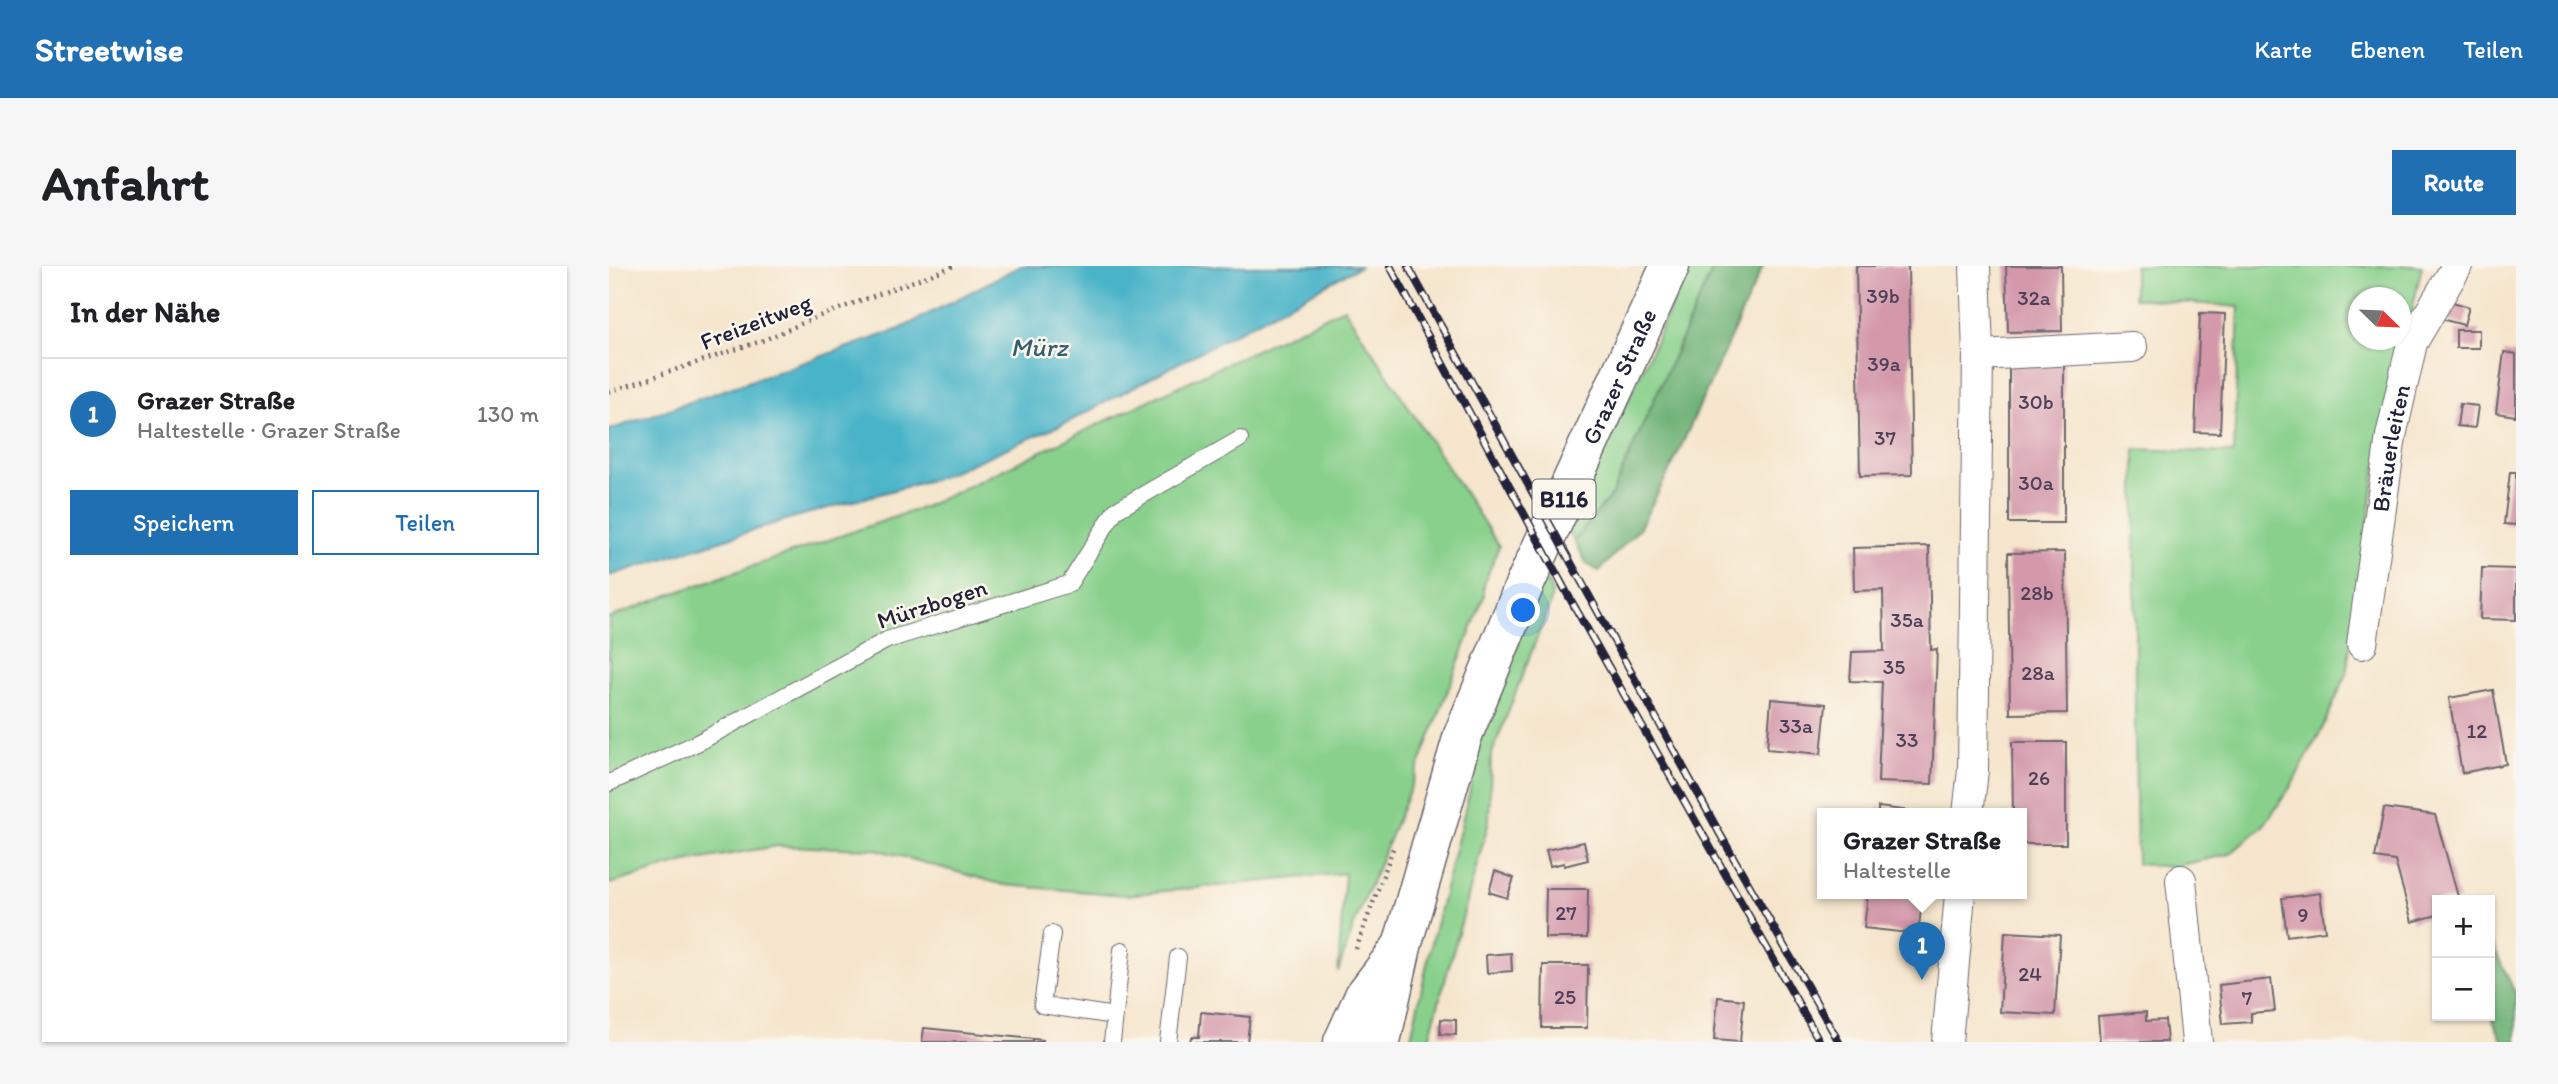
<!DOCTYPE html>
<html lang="de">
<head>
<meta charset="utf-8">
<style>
	:root { --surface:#fff; --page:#f6f6f6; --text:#202124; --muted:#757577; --line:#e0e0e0; --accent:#1f6fb2 }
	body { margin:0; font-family:Itim,sans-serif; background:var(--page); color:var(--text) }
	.controls { position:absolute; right:21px; bottom:21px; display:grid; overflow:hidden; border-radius:0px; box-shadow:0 2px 5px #0004 }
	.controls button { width:63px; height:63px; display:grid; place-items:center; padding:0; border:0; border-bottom:2px solid var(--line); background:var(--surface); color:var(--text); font:35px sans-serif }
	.compass { position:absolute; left:1739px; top:21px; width:63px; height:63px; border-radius:50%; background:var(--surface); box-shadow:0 2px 5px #0004; rotate:113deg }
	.you { position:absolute; left:915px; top:345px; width:24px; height:24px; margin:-18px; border:5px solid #fff; border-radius:50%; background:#1a73e8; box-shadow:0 0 0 10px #1a73e833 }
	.badge { display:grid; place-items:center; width:46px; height:46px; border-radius:50%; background:var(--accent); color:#fff; font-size:23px; font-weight:700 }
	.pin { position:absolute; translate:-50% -58px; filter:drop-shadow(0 2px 4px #0008) }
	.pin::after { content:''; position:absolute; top:37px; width:24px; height:21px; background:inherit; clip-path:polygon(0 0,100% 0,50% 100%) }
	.popup { position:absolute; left:1208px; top:542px; width:210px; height:91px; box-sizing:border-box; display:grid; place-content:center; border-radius:0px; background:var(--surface); filter:drop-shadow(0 2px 5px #0005); font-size:23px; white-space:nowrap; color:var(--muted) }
	.popup b { font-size:26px; color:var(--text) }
	.popup::after { content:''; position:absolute; left:50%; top:100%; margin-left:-14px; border:14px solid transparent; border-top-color:var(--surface) }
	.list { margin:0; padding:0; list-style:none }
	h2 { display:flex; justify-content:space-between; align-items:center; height:91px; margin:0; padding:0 28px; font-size:30px }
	h2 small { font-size:23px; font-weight:400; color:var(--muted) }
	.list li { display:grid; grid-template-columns:46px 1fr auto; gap:21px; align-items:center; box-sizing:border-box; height:112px; padding:0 28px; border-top:2px solid var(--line) }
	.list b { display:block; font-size:26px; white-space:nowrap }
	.list p { margin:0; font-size:23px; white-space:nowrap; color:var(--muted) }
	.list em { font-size:23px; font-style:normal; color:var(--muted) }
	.actions { display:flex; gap:14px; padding:21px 28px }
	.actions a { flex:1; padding:16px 0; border:2px solid var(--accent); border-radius:0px; text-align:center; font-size:24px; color:var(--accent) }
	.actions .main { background:var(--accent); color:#fff }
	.map { position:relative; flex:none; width:1907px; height:776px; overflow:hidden; border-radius:0px }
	header { display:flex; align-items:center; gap:42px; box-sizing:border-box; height:98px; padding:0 35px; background:var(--accent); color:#fff }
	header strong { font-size:33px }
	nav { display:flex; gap:38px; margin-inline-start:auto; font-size:24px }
	.intro { display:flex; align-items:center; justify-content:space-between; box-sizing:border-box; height:168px; padding:0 42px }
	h1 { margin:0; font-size:49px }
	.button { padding:18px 32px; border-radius:0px; background:var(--accent); color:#fff; font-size:24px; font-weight:700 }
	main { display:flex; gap:42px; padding:0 42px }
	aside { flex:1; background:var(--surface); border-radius:0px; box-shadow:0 2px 5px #0004 }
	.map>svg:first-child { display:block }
	.green { fill:#88d08b; stroke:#557963; stroke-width:2; fill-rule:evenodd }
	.forest { fill:#6eb277; stroke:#486a59; stroke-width:2 }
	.water { fill:#4ab4c8; stroke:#366b82; stroke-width:2 }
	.building { fill:#d398aa }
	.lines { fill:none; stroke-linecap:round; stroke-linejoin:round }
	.service-casing { stroke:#6c666e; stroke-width:18 }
	.minor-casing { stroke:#6c666e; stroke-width:32 }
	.tertiary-casing { stroke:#6c666e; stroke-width:41 }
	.primary-casing { stroke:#6c666e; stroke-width:41 }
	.path { stroke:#6c666e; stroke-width:4.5; stroke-dasharray:2 5; stroke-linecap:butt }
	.service { stroke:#fff; stroke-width:16 }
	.minor { stroke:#fff; stroke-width:30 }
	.tertiary { stroke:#fff; stroke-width:38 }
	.primary { stroke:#fff; stroke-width:38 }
	.rail-casing { stroke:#22223b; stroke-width:8 }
	.rail { stroke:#fbf7ec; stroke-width:5; stroke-dasharray:16; stroke-linecap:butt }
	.labels { text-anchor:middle; stroke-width:5; stroke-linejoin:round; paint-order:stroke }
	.number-label { font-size:21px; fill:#4e4057 }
	.shield { fill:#fbf7ec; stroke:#636270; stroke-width:2 }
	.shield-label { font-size:23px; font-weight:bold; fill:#22223b }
	.street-label { font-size:24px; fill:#22223b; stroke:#fbf7ec }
	.water-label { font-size:26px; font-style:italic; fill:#325c73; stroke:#fbf7ec }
</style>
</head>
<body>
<header>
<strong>Streetwise</strong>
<nav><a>Karte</a><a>Ebenen</a><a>Teilen</a></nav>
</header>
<div class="intro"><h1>Anfahrt</h1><a class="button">Route</a></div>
<main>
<aside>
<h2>In der Nähe<small></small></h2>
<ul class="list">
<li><span class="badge">1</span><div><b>Grazer Straße</b><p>Haltestelle · Grazer Straße</p></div><em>130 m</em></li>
</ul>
<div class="actions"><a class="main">Speichern</a><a>Teilen</a></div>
</aside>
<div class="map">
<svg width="1907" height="776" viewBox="0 0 1907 776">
	<rect width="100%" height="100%" fill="#fbf7ec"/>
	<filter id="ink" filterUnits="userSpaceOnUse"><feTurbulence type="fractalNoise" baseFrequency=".0143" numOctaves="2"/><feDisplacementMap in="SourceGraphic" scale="14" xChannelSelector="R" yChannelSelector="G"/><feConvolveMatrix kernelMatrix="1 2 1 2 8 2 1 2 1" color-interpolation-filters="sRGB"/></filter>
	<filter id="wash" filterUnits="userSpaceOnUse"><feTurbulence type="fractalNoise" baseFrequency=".00686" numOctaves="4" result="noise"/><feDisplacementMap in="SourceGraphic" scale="28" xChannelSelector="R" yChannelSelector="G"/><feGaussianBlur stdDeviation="1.57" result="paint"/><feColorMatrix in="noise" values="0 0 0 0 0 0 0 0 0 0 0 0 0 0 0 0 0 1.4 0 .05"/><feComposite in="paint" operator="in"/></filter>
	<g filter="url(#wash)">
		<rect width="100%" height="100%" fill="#f5e5cc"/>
		<g class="green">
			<path d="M1081,0H1105L1003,228L965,275L956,259L1026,120Z"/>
			<path d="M1525,0H1813L1766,208L1737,409L1714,461L1681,522L1654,560L1621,588L1563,601L1528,598L1526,465V183L1625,187L1630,41L1525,32ZM1750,32H1792V74H1750Z"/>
			<path d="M735,42L890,280L875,318V330L803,518L746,656L729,706L736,607L516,629L395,619L266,583L168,580L76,596L0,618V352L60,329L315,241Z"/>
			<path d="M935,309L943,326L941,338L882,490L880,555L819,776H801L823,675L862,520L864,492Z"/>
		</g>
		<g class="forest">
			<path d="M1105,0H1154L1064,198L1030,263L990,305L978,298L965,275L1003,228Z"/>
			<path d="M1881,674L1907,728V776H1894L1881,748Z"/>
		</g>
		<path class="water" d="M411,0H752L461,155L329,212L183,252L0,310V164L291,63Z"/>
		<g id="blocks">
			<g class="building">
				<path d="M1247,0H1299L1303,209L1251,210Z"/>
				<path d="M1397,0H1452L1453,65L1399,66Z"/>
				<path d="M1837,34L1860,41L1855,59L1832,53Z"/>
				<path d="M1591,47L1616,48L1611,167L1586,166Z"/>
				<rect x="1847" y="64" width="23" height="18"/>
				<path d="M1895,86L1907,88V150L1887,147Z"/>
				<rect x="1400" y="96" width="55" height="161"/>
				<path d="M1851,138L1869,140L1866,162L1848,160Z"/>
				<path d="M1901,206H1907V259L1895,258Z"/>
				<path d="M1320,280L1322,384L1328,383L1323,518L1269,516L1273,416L1241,415L1243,386L1275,385L1274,324L1245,325L1244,282Z"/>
				<path d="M1456,286L1458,447L1401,448L1399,287Z"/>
				<path d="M1873,302L1907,303V354L1871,353Z"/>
				<path d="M1884,424L1897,498L1853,507L1840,432Z"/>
				<path d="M1162,433L1217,438L1212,488L1158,483Z"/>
				<path d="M1403,476H1457V578H1413V548H1404Z"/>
				<path d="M1269,541L1311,546L1310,548H1269Z"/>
				<path d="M1775,542L1826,549L1850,634H1828V649L1803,656L1786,595L1766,592Z"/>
				<path d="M975,576L979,594L955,600V597L941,600L937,584Z"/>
				<path d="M886,605L905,612L898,632L880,626Z"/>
				<path d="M937,623H979L978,672H936Z"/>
				<path d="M1711,627L1716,665L1678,670L1673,632Z"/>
				<path d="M1259,628H1314L1309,668L1255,662Z"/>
				<path d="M1396,666L1451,669L1446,749L1391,746Z"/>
				<path d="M902,687L903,705L878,707L877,689Z"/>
				<path d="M934,699H979L978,762H933Z"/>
				<path d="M1662,713L1666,745L1642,747V756L1614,758L1610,719Z"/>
				<path d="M1109,731L1135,734L1131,776L1105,774Z"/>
				<path d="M592,746L641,751L638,776H581L582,771H590Z"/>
				<path d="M1537,746V755L1556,754L1558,776H1491L1489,750Z"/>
				<path d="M832,753L847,754V769L831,768Z"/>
				<path d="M315,762L434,774V776H313Z"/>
			</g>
		</g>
	</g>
	<g filter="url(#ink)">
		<use href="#blocks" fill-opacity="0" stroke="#6c666e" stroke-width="2"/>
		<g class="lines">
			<defs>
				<g id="service">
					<path d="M0,517L90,476L278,374L460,318L506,245L631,173"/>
					<path d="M443,668L433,739L506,750"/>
					<path d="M503,776L513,684"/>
					<path d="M559,776L569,691"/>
				</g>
				<g id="minor">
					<path d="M1369,89L1523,81"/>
					<path id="s1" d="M1753,378L1782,170L1803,77L1848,0"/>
					<path d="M1359,548L1364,504L1369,89L1366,0"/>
					<path d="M1572,614L1588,776"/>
					<path d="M1338,776L1351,628"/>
				</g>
				<path id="tertiary" d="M734,776L755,730L793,680"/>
				<g id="primary">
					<path id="s2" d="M772,776L793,680L854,469L915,320L1061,0"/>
				</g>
			</defs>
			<use href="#service" class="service-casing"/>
			<use href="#minor" class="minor-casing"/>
			<use href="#tertiary" class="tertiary-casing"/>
			<use href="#primary" class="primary-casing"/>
			<g class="path">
				<path d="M0,126L155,74L203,53L345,0"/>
				<path d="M747,683L785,580"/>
			</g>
			<use href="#service" class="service"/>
			<use href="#minor" class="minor"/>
			<use href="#tertiary" class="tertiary"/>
			<use href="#primary" class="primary"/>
			<defs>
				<g id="rail">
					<path d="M781,0L959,329L1211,776"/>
					<path d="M799,0L1111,568L1230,776"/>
				</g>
			</defs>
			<use href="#rail" class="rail-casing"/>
			<use href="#rail" class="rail"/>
		</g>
	</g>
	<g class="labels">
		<g class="number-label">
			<text x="1274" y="37">39b</text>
			<text x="1425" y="39">32a</text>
			<text x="1275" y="105">39a</text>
			<text x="1427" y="143">30b</text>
			<text x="1276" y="179">37</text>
			<text x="1427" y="224">30a</text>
			<text x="1428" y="334">28b</text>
			<text x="1298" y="361">35a</text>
			<text x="1285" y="408">35</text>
			<text x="1429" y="414">28a</text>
			<text x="1187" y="467">33a</text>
			<text x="1868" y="472">12</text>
			<text x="1298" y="481">33</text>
			<text x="1430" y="519">26</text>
			<text x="957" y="654">27</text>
			<text x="1694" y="656">9</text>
			<text x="1421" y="715">24</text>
			<text x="956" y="738">25</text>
			<text x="1638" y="739">7</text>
		</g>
		<rect class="shield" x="923.5" y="213.5" width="63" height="39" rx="5"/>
		<g class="shield-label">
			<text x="955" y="241">B116</text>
		</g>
		<g class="street-label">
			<text transform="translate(147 56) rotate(-21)" y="8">Freizeitweg</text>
			<text dy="8" stroke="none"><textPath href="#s2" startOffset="709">Grazer Straße</textPath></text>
			<text dy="8" stroke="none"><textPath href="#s1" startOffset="198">Bräuerleiten</textPath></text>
			<text transform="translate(323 338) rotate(-18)" y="8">Mürzbogen</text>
		</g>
		<g class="water-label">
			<text x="430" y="90">Mürz</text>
		</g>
	</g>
</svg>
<div class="controls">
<button>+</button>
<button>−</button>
</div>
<svg class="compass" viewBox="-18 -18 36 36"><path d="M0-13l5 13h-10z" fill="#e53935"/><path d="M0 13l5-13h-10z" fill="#757577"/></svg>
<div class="you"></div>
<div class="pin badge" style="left:1313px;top:714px">1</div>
<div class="popup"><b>Grazer Straße</b>Haltestelle</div>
</div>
</main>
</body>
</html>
